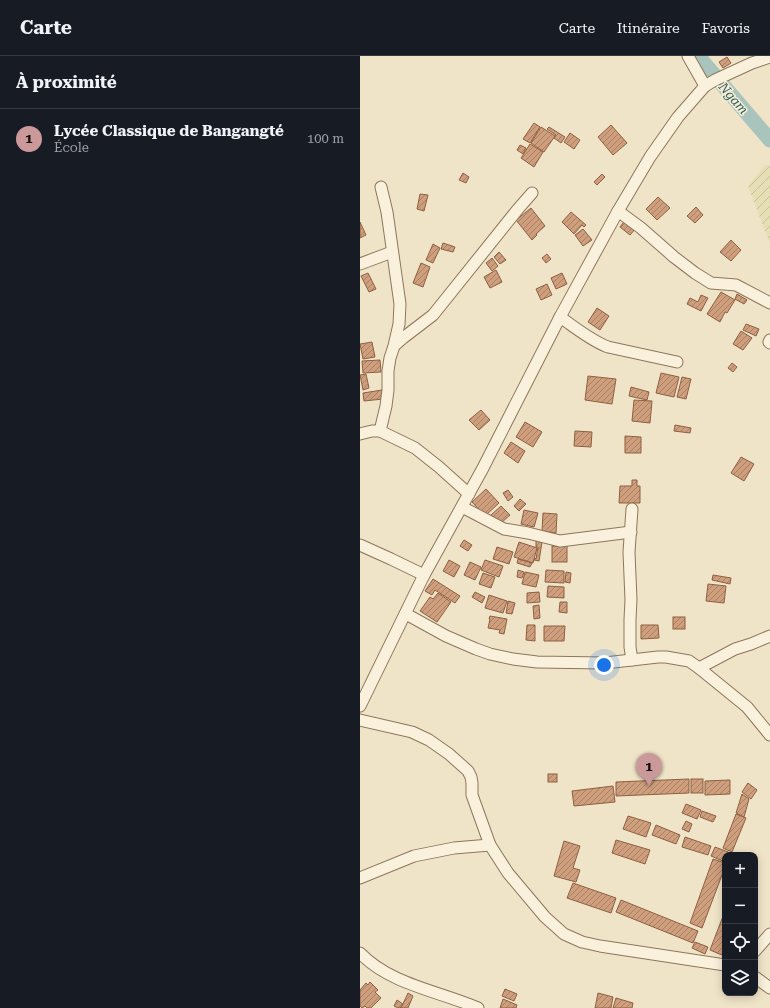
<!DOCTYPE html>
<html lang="fr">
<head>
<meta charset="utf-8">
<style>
	:root { --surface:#171b24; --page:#242831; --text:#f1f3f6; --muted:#9ea1a6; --line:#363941; --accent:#cc999b }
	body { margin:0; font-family:"Roboto Serif",serif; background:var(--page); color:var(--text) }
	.controls { position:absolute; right:12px; bottom:12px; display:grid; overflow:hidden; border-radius:8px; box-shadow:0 2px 10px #0003 }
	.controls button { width:36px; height:36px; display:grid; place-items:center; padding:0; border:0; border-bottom:1px solid var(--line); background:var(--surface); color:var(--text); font:20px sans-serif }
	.you { position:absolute; left:244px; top:609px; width:14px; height:14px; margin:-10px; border:3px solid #fff; border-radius:50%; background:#1a73e8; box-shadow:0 0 0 6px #1a73e833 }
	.badge { display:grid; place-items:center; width:26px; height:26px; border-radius:50%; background:var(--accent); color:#111; font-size:13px; font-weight:700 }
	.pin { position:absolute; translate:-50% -33px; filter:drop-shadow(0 1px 2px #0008) }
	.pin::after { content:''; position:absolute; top:21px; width:14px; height:12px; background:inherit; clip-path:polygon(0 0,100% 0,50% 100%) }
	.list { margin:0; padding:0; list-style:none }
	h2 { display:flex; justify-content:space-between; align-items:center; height:52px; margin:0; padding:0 16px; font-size:17px }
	h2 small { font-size:13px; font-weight:400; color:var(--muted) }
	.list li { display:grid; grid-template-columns:26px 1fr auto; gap:12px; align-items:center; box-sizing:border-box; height:60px; padding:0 16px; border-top:1px solid var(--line) }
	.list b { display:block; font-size:15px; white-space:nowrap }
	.list p { margin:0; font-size:13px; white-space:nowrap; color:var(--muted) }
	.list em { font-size:13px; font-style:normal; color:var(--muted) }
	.icon { flex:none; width:22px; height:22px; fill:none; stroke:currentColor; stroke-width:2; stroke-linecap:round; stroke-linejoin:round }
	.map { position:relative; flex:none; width:410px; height:952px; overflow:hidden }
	header { display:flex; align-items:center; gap:24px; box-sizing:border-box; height:56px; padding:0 20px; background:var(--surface); border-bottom:1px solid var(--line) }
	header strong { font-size:19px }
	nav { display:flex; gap:22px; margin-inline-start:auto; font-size:14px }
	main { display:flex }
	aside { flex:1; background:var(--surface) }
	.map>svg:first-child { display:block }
	.farmland { fill:url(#farmland-furrows) }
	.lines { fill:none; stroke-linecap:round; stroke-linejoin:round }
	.river { stroke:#a9c4bc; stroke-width:15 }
	.building { fill:url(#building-hatch); stroke:#8d5f41 }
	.minor-casing { stroke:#8d765c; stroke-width:13 }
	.minor { stroke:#faf1dc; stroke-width:11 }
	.labels { text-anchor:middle; stroke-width:3; stroke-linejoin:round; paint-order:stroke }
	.water-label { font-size:13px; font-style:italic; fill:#2f5d5a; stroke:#f7eed8 }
</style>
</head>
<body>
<header>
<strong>Carte</strong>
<nav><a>Carte</a><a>Itinéraire</a><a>Favoris</a></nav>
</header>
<main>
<aside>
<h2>À proximité<small></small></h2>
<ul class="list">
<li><span class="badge">1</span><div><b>Lycée Classique de Bangangté</b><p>École</p></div><em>100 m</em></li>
</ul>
</aside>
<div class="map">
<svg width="410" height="952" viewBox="0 0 410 952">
	<defs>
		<pattern id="farmland-furrows" width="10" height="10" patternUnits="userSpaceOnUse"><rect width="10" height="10" fill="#e6deb5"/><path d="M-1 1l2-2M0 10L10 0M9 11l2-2" fill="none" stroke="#c6bf9b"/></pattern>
		<pattern id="building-hatch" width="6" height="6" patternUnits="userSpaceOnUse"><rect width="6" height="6" fill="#cf9f7d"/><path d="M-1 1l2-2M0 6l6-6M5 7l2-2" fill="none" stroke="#a98266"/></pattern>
	</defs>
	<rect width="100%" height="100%" fill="#f0e4c8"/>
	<path class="farmland" d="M405,109H410V188L388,130Z"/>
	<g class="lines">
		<path class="river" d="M338,0L410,84"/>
	</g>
	<g class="building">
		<path d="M367,1L371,7L363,12L359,6Z"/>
		<path d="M174,67L180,71L170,87L163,83Z"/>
		<path d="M251,69L267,87L253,99L238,81Z"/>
		<path d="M181,71L195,80L184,96L171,87Z"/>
		<path d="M189,71L205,81L201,87L194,82L196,79L187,73Z"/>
		<path d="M210,77L220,84L214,93L204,86Z"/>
		<path d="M170,88L183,96L174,111L161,102Z"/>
		<path d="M160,89L166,92L163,98L157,94Z"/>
		<path d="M103,117L109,121L106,127L99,124Z"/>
		<path d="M242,118L245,121L237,129L234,126Z"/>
		<path d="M60,138L68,139L64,155L57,153Z"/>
		<path d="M298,141L310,152L297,164L286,153Z"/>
		<path d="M336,151L343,159L335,167L327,160Z"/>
		<path d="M171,152L185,170L176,178L177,179L172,184L156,164Z"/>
		<path d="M211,156L226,169L224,171L222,169L214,178L202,166Z"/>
		<path d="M266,163L276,172L270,179L260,171Z"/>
		<path d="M0,166L6,179L0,182Z"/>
		<path d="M223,173L232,184L223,190L215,179Z"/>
		<path d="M371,184L381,194L371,205L360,196Z"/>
		<path d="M83,187L95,191L93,196L81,193Z"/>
		<path d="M73,188L80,192L73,207L66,204Z"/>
		<path d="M139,196L146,204L140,208L134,201Z"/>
		<path d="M187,198L191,203L186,207L182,202Z"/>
		<path d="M132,202L138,210L132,215L126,207Z"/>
		<path d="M61,207L70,211L63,231L53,227Z"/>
		<path d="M136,214L142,226L130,232L124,221Z"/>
		<path d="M8,217L16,233L9,236L1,220Z"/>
		<path d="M202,217L207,228L196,233L191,222Z"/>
		<path d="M187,228L192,239L181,244L176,233Z"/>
		<path d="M361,236L375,244L367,257L365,256L360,266L347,258Z"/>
		<path d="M377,238L387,244L384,248L375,243Z"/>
		<path d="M341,239L348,242L341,255L327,248L330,242L338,246Z"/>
		<path d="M237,252L249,260L240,274L228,266Z"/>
		<path d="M386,268L399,273L396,280L383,274Z"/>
		<path d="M381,275L392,282L383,294L373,288Z"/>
		<path d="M12,286L15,301L3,303L0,288Z"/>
		<path d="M20,304L21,316L3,317L2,305Z"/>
		<path d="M372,307L377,311L373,316L368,312Z"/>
		<path d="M301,317L319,321L314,341L296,337Z"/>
		<path d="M6,318L9,332L3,334L0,319Z"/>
		<path d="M228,320L256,323L252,348L225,344Z"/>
		<path d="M322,321L331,323L326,343L317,341Z"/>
		<path d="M271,331L289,336L287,344L269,340Z"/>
		<path d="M22,334L23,343L4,345L3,337Z"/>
		<path d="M274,344L292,345L290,367L272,365Z"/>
		<path d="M121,354L130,364L119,374L109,364Z"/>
		<path d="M165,366L182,376L173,391L156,381Z"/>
		<path d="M315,369L331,372L330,377L314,375Z"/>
		<path d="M215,375L232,376L231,391L214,390Z"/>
		<path d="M265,380L281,381V397H265Z"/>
		<path d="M151,386L165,395L158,407L144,397Z"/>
		<path d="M381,401L394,408L384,425L371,417Z"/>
		<path d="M272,424H277V430H280V447H259L260,430H272Z"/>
		<path d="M126,433L139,447L125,460L112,446Z"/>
		<path d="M148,434L153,441L148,445L143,437Z"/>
		<path d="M160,443L166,448L159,455L154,450Z"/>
		<path d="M141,450L150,459L140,468L131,459Z"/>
		<path d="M164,454L178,457L174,471L161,468Z"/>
		<path d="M183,457L197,458L196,477L182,475Z"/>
		<path d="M104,484L112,489L108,495L100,490Z"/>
		<path d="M176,485L182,486L179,505L174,504V502L176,503L178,491H176Z"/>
		<path d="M159,486L177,492L173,507L154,501Z"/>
		<rect x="192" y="490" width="15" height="16"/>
		<path d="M137,491L153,496L149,508L133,503Z"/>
		<path d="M158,503L172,507L170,511L157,507Z"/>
		<path d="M89,504L100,510L94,521L83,515Z"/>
		<path d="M125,504L143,510L139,521L121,514Z"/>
		<path d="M110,506L121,511L115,524L104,519Z"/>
		<path d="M158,514L164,516L162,522L157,521Z"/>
		<path d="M186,514L204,515V527L185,526Z"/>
		<path d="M165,516L179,519L176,531L162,528Z"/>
		<path d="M206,516L211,517L210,527L205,526Z"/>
		<path d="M123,517L135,521L131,532L119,528Z"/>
		<path d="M353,519L371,522L370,528L352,524Z"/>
		<path d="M73,523L100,540L95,547L75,534L72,539L65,535Z"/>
		<path d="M348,528L366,530L364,547L346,545Z"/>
		<path d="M188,530L204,531V542L187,541Z"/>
		<path d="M115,536L125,541L122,547L112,541Z"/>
		<path d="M179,536L180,546L167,547V537Z"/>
		<path d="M78,537L91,546L77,566L60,555L70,541L73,543Z"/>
		<path d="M129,539L147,545L143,557L125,552Z"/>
		<path d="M148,545L155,547L152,558L146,557Z"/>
		<path d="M200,546H207V557L199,556Z"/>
		<path d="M179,549L180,562L174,563L173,550Z"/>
		<path d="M130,560L147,563L144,578L139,577L140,574L128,572L130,563H129Z"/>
		<rect x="313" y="561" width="12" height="12"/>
		<path d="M167,569H175V585L166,584Z"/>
		<path d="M281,569H298L299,582L281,583Z"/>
		<path d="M184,570H205L204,585H184Z"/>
		<rect x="188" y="718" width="9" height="8"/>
		<path d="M329,723V737L256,740V726Z"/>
		<rect x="331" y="723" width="12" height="14"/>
		<path d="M370,724V738L345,739V725Z"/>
		<path d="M388,727L397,734L391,743L382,736Z"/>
		<path d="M253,730L255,746L214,750L212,735Z"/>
		<path d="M382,738L389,743L384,761L376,757Z"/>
		<path d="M326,748L341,754L337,763L322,757Z"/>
		<path d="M342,755L356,760L353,766L340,761Z"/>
		<path d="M376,758L386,762L372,796L363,792Z"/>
		<path d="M268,760L291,767L286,781L263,773Z"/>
		<path d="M326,765L332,768L329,776L322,773Z"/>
		<path d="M296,769L320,779L316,788L292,779Z"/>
		<path d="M325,781L351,790L348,799L322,791Z"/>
		<path d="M256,784L290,794L285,808L252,797Z"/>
		<path d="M204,785L220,790L213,812L220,814L216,826L194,820Z"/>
		<path d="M355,791L376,799H365V806L351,800Z"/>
		<path d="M353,803L365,807V811L342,872L330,867Z"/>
		<path d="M213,827L256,842L251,857L207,842Z"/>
		<path d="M261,844L338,875L333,887L256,856Z"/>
		<path d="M365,855V891L362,899L350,894Z"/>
		<path d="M335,886L348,891L345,898L332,892Z"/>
		<path d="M10,926L18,934L15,936L21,942L11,952H7L5,950L2,952L0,950V934L6,927L8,929Z"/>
		<path d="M145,933L157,938L154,945L142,940Z"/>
		<path d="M48,937L53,940L48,952H41Z"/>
		<path d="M238,937L253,941L251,952H235Z"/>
		<path d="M256,942L273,947L272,952H253Z"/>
		<path d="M143,943L157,949L156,952H140Z"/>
		<path d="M37,944L43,948L40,952H38L34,950Z"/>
	</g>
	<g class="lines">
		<defs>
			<g id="minor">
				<path d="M328,0L345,30"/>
				<path d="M258,155L281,172L314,201L335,217L351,227L376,229L410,247"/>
				<path d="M0,208L32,196"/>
				<path d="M200,261C216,272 230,284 248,291L317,306"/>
				<path d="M410,284L409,286L410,287"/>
				<path d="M34,290L43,282L73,259L158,153L172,137"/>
				<path d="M20,375L26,350L28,334V315L30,302L34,290L39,268L40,248L27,156L21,131"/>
				<path d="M0,378L12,375H20L55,392L79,411L109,438"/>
				<path d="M102,451L144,473L168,477L200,485L271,476"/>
				<path d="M272,453L269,496L271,544L270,563V591L272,604"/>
				<path d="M0,489L31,503L64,519"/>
				<path d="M46,558L86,580L116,593L130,598L153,603L177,606L245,607L298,601H306L329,605L339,612L387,651L410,679"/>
				<path d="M339,612L375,593L391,588L410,580"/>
				<path d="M0,650L64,519L123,412L200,261L258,155L290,101L318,61L345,30L355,24L392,7L410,1"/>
				<path d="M0,664L52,676L69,684L89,698L108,715L111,721L112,727V739L130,789L148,817L185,861L204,878L222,886L240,890L365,909"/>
				<path d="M0,822L54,800L94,792L130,789"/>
				<path d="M395,895L410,878"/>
				<path d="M0,897C31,929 79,935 118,952"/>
				<path d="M395,921L410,932"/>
			</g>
		</defs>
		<use href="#minor" class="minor-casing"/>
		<use href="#minor" class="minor"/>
	</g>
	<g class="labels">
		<g class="water-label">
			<text transform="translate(374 42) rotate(49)" y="5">Ngam</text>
		</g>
	</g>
</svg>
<div class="controls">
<button>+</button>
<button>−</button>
<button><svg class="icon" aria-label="locate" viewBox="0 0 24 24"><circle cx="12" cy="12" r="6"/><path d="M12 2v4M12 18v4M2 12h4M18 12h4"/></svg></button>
<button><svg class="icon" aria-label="layers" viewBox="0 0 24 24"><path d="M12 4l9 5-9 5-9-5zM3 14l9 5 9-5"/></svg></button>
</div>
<div class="you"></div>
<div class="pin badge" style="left:289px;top:730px">1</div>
</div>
</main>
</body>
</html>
